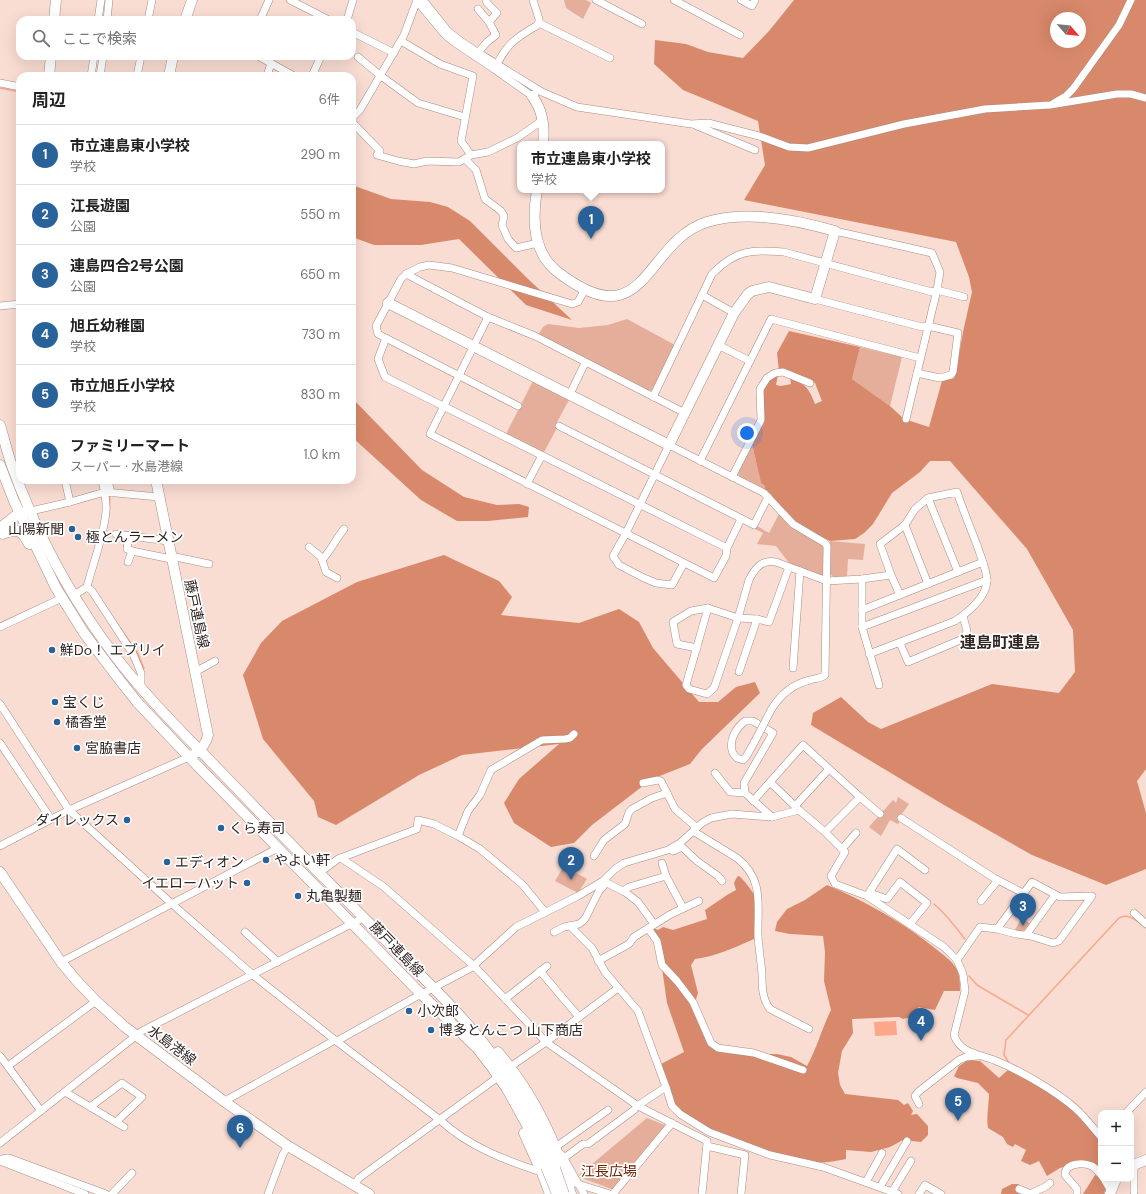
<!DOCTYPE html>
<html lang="ja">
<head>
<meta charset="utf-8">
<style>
	:root { --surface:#fff; --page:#f2f2f2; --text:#222; --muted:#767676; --line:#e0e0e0; --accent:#296199 }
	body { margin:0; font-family:"DM Sans","Noto Sans JP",sans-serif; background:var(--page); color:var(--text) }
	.controls { position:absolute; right:12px; bottom:12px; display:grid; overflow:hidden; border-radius:8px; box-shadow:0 4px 16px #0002 }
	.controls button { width:36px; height:36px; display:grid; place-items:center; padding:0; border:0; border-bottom:1px solid var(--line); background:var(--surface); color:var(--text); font:20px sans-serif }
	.compass { position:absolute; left:1050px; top:12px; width:36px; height:36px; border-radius:50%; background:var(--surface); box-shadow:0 4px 16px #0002; rotate:118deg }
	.you { position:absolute; left:747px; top:433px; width:14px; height:14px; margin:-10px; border:3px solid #fff; border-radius:50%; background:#1a73e8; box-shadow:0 0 0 6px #1a73e833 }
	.badge { display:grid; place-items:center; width:26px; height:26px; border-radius:50%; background:var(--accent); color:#fff; font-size:13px; font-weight:700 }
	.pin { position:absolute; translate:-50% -33px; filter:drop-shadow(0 1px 2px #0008) }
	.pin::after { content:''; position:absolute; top:21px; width:14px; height:12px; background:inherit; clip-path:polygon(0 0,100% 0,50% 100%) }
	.popup { position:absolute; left:517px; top:141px; width:148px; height:52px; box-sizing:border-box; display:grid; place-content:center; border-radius:8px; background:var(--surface); filter:drop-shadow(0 1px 3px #0005); font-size:13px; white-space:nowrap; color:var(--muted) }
	.popup b { font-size:15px; color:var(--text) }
	.popup::after { content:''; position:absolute; left:50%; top:100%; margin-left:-8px; border:8px solid transparent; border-top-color:var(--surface) }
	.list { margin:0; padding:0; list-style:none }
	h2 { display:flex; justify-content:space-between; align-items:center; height:52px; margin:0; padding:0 16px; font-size:17px }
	h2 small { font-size:13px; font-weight:400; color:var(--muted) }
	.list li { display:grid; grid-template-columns:26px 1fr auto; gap:12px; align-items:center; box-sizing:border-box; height:60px; padding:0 16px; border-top:1px solid var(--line) }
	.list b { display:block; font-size:15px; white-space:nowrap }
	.list p { margin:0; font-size:13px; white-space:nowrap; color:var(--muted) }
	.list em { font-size:13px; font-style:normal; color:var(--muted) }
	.icon { flex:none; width:22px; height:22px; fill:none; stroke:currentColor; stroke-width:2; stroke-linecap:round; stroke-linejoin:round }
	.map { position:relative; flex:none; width:1146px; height:1194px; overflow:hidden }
	.search { position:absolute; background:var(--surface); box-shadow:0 4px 16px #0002; left:16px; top:16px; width:340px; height:44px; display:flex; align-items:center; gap:10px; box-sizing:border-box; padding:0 14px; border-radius:12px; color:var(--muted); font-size:15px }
	.panel { position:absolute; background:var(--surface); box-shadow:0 4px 16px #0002; left:16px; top:72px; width:340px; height:412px; border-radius:12px }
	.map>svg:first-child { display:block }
	.green { fill:#e4ae9a }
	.forest { fill:#d9896b; fill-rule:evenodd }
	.water { fill:#fba88a }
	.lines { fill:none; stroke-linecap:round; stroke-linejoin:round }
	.stream { stroke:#fba88a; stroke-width:1.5 }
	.street-casing { stroke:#a88d84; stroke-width:8 }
	.secondary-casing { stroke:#a88d84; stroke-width:11 }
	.street { stroke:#fff; stroke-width:7 }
	.secondary { stroke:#fff; stroke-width:10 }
	.street-bridge-casing { stroke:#a88d84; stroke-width:8; stroke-linecap:butt }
	.secondary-bridge-casing { stroke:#a88d84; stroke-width:11; stroke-linecap:butt }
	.street-bridge { stroke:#fff; stroke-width:7 }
	.secondary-bridge { stroke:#fff; stroke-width:10 }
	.poi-dot { fill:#296199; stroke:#fff; stroke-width:1.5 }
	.labels { text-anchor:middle; stroke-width:3.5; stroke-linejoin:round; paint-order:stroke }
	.poi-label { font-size:14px; fill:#302522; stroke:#fff; text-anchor:start }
	.street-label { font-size:14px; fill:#302522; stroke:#fff }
	.park-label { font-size:14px; fill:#6a2201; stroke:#fff }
	.quarter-label { font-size:16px; font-weight:bold; fill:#302522; stroke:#fff }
</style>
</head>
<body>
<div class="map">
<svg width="1146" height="1194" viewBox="0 0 1146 1194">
	<rect width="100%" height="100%" fill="#f9dcd2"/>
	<g class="green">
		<path d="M564,0H586L591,3L583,19L566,8Z"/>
		<path d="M627,319L675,345L652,390L648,391L538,335L543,327L548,324L579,328L608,325Z"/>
		<path d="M860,347L902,357L890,406L852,379Z"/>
		<path d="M534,379L570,398L555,426L557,428L544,452L542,453L506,434Z"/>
		<path d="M752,444L761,483L765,486V491L739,477L738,472Z"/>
		<path d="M779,514L822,545L824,549V574L822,576L790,564L776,546L757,544L763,533L755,529L757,526L769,533Z"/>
		<path d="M830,541L865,544L863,560L848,559L847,576L834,577L830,574Z"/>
		<path d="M898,797L909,804L899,818L901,820L898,824L890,820L881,836L869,827L893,800L896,803Z"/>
		<path d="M564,866L587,879L578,893L555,881Z"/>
		<path d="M1022,918L1031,924C1026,930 1022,933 1014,931Z"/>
		<path d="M647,1118L667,1126L614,1190L582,1178L579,1175Z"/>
	</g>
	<g class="forest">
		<path d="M794,0H1146V769L1137,781L1146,813V869L1106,885L1032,855L944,805L811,725L813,713L841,697L868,722L881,729L992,684L1059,693L1075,672L1073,630L1027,549L950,461H930L920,472L892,493L873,524L864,533L855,539L830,541L801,526L791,518L765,491V486L761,483L752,444L764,420L762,392L768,381L778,375L776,385L781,386L791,384L790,377C806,384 809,389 815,404L822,401L815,383L786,371H779L777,353L789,331L860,347L852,379L890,406L904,419L929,427L942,381L954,378L956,372L963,332L972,292L969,277L956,242L744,200L765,165L758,121L683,90L654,64L655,40L686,44L708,52L743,58L769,31ZM1056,18H1080V42H1056Z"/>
		<path d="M352,185L391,199L430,202L448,207L470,221L527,278L572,320L526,305L459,239L421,245H374L352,237Z"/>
		<path d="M352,398L422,470L464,497L497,505L519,504L529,507L528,517L488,521H457L421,500L352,437Z"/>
		<path d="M444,555L499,581L512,597L501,615L579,623L619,609L639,622L653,648L699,702H718L736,687L755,682L760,693L702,749L690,764L652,779L592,825L574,843L551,847L514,823L504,803L519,779L559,744L462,755L419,775L336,825L318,817L314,801L263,739L243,675L261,643L282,621L357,582Z"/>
		<path d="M739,876C744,880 756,895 757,901C758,913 756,928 754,939C734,948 716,956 695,959L691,965L698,993L696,999H693L664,965L651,929L653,928L658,930L663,927L673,930L707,919L705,910L727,895L736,890L734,883L737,877Z"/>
		<path d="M827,885C865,901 904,923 936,949C942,954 951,960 956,968C960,975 960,983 960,991H944L935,1010L918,1007L917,1016L903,1019L899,1017L852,1019L853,1033L842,1051L838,1073L840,1085L845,1094L898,1100L904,1105L908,1103L913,1111L911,1115L917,1114L928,1126V1135L921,1142L903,1140L890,1147L871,1152L846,1150V1159C835,1161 822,1164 810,1162C775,1156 700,1132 676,1107C671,1102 664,1073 661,1064L684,1052L667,1003L662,968L693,1004L710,1044L754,1054H777L791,1057L807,1066C817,1048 822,1028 831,1010L824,981L825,952L823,936L790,934L775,931L777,922L787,909L805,900Z"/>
		<path d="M968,1060L980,1061L999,1078L1008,1070L1043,1088L1076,1112L1100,1139L1099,1148L1101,1155V1172L1077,1163L1060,1168L1047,1176L1039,1161L1030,1165L1021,1161L1026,1150L1015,1144L1013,1147L1007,1144L1003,1137L988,1128C986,1118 989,1105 989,1094L978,1083L957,1078L954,1076L959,1066Z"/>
		<path d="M1095,1175H1101L1107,1185L1104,1194H1083Z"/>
		<path d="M1012,1184H1019L1016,1192L1020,1194H1001L1002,1189Z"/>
	</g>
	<g class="water">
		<path d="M107,494L110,495C114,516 97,562 91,585L138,652L145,669L142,670L88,585Z"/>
		<path d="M896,1021L897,1035L875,1036L874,1022Z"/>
	</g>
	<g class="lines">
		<g class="stream">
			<path d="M0,88L20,92"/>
			<path d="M934,904C947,915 955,926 965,939"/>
			<path d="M969,976L977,985L1028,1015"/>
			<path d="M1009,1063L1004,1055L1006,1040L1119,918C1128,912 1138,922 1146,928"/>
			<path d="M1072,1101L1081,1109"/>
			<path d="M1101,1143L1100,1148L1101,1153"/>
		</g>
		<defs>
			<g id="street">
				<path d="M290,0L329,20"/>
				<path d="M416,0L445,35L455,43L494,69L532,96L535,94"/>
				<path d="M423,0L448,31L458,39L477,52L542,92L577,107L691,124L708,123L759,136L789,147L808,148L904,124L985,109L1050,105L1117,94H1131L1146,98"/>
				<path d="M486,0L487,3L497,13L489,22"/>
				<path d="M533,0L539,19V23"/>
				<path d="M596,0L642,24"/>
				<path d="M674,0L740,35"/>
				<path d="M741,0L752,6L755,0"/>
				<path d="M98,20L101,0"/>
				<path d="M107,20L109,0"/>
				<path d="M148,20L152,0"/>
				<path d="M260,20L269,0"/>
				<path d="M347,20L353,0"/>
				<path d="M539,23L610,58"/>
				<path d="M352,32L394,53"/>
				<path d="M258,56L294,76"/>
				<path d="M475,56L487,42L496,35L489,22L478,9"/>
				<path d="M358,57L381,76L418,103L465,117"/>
				<path d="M495,68C507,44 514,39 536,26L539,23"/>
				<path d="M91,76L94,56"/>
				<path d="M100,76L103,56"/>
				<path d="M137,76L141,56"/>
				<path d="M267,76L271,63"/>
				<path d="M312,76L321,56"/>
				<path d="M0,83L20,87"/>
				<path d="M1054,103L1066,96L1073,89L1119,25L1131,0"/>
				<path d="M352,118L360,110L404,35L417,0"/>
				<path d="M352,122L380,151L377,155L398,161L414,164L427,161L459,162L471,155L461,141L473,76L440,64L401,41"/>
				<path d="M695,125L755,150"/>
				<path d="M471,155L488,152L517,138L543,120"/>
				<path d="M465,159L476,170L485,199L501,211L504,216L502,225L508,239L516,248L538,243"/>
				<path d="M835,231L932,253L940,272L937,290L906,419"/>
				<path d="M406,274L488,317L535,336L685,413"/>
				<path d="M702,295L734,313"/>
				<path d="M815,299L922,327L928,326L958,333L953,372L951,375L940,378L917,373"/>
				<path d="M0,306L20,304"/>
				<path d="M488,317L430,434L714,578L726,556L727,548L741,519"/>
				<path d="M386,338L378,359L385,377L727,548"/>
				<path d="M718,345L750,361"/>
				<path d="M570,394L585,363"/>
				<path d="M653,397L712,274C737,249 751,250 784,252L932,292L937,290L964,297"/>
				<path d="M518,406L378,334L376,326L401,279L406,274L420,267L429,265L452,268L572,304L578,302L585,289"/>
				<path d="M559,426L754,525L768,497"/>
				<path d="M700,461L771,319L920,358"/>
				<path d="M732,477L761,420L760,389L767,378L775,373L783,372L810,383"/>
				<path d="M65,480L70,502"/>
				<path d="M108,480L111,493"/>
				<path d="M527,484L540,459L543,456"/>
				<path d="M928,498L958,572"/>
				<path d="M31,511L70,502L105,492L159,497"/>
				<path d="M905,525L928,584"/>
				<path d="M116,534L168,541"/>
				<path d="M309,547L321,557L326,572L337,578"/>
				<path d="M132,551L171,559"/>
				<path d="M171,556L209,564"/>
				<path d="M322,560C331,550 336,539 344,529"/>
				<path d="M128,562L132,551L127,549L129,535"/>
				<path d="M684,563L672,585L656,583L644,578L619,565L613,556L626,533L669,445L764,493L793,524L825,543L827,546L825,675C820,679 816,678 810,680C793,684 780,695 771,710"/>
				<path d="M862,579V627L879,685"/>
				<path d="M87,587L92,591L133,654L141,673V688"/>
				<path d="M74,595L87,587C93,563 104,536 106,511C107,501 104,490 102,480"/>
				<path d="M708,608L686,685L689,689L707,694L714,688L738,618L749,580C755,568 762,559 776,562L827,581L862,579L891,575"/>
				<path d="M862,610L983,562"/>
				<path d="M0,627L62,598"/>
				<path d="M862,627L987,580"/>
				<path d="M900,643L908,662L965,638L967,631L963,616"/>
				<path d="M697,648L677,644L673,622L691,611L708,608L738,618L757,619L769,622L789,567"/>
				<path d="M869,654L955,621C967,613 986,598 987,581C987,570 980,555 977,545C970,527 963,510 957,492L928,498L915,509L905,525L880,544L891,575L900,595"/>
				<path d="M793,668L800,571"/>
				<path d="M195,672L215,661"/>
				<path d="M739,672L757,619"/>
				<path d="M0,704L69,810L171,903L253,975L335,1040L440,1120C469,1147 507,1161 544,1173"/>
				<path d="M755,741L746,757L743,760L737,758C735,756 732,753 732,750C729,739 737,727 745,721H753L773,733L744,783L745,793L772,817"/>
				<path d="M0,743L51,819"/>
				<path d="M715,773L730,792L745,793"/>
				<path d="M643,783L658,780L661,781L675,809L696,827"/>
				<path d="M860,797L880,814"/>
				<path d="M753,801L770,782"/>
				<path d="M795,806L829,769"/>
				<path d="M901,818L994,878L1023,893"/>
				<path d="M693,831L737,858C765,880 757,906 758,937C759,949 761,962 762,974C762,986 762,999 770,1009L809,1029"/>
				<path d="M825,832L860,797L803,745L770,782L799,810L825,832L845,852L831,876L835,884L867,896L944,947L957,960L963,974L965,991L954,1035C960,1053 978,1054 994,1060C1019,1070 1056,1091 1076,1109C1085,1117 1093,1128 1101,1137"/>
				<path d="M458,836L468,811L480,795L491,770L542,740L565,739L570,738L574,734"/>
				<path d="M0,846L69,810L189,757"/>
				<path d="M842,849L856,833"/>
				<path d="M673,851L682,847L697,861L718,876L722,881"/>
				<path d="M594,856L604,840L625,824L629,812L632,809L652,798L667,793"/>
				<path d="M341,858L384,887L474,966L546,1042L638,1106L707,1141"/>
				<path d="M662,863L666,876L683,908"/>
				<path d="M319,873L338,859L417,829L418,820L434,824L458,836L480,849L522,884L545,912"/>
				<path d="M603,881L625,892L638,902L654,924"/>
				<path d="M623,891L629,887L666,876"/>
				<path d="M870,893L887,899L900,882L927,903L910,924"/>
				<path d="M867,896L897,849L925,870"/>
				<path d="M981,901L998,880"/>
				<path d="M1134,913L1146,924"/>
				<path d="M648,928L657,941L662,965L677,981L693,1002L711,1043L718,1048L754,1053L803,1070"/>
				<path d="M245,932L278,962"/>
				<path d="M554,932L564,927L579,924L583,921L586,917L599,891L606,883"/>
				<path d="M1026,935L1055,895"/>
				<path d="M957,960L980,927L997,929L1016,934L1031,936L1053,943L1059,941L1092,896L1060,897L1032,882L997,929"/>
				<path d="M598,961L629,944L634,937L671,914L699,901"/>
				<path d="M61,962L278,848"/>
				<path d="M540,971L579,1017"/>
				<path d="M505,999L547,966"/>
				<path d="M337,1041L414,998L471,968L516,927L578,896L603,881L615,869L624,863L668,850L680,843L702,823L711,818L732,814L772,817L799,810"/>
				<path d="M0,1056L41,1111"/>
				<path d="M8,1066L96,1001"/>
				<path d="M510,1067L546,1042L618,988"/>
				<path d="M666,1087L672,1106L680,1114L709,1132L770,1155L823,1167L898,1194"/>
				<path d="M65,1092L124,1127"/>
				<path d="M225,1102L230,1098L335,1040"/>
				<path d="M919,1104L915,1096L918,1092L959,1060L966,1057L978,1056"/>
				<path d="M90,1107L122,1083L142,1097L116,1122"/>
				<path d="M1126,1113L1146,1092"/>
				<path d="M0,1143L142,1031L363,918"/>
				<path d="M557,1146L608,1110"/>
				<path d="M707,1146L745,1155L741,1194"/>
				<path d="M562,1155L584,1194"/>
				<path d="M564,1158L583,1144H588L634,1110L637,1106L666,1087L638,1011L605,972L592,948L570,926"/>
				<path d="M0,1160L5,1158H9L106,1194"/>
				<path d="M0,1161L85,1194"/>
				<path d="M1104,1179L1111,1191"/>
				<path d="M565,1180L610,1194"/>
				<path d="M866,1182L882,1153"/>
				<path d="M354,1185L359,1178L494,1080"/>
				<path d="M880,1187L907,1141"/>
				<path d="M1019,1189L1031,1194"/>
				<path d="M892,1192L911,1161"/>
				<path d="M1134,1192V1164"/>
				<path d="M112,1194L132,1173"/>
				<path d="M268,1194L283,1154L288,1146"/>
				<path d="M613,1194L672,1123"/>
				<path d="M702,1194L707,1143"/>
				<path d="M919,1194L925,1185L941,1194"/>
				<path d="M1030,1194L1045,1187L1050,1183"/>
				<path d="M1077,1194V1189L1065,1175C1065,1163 1083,1162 1092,1166C1096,1168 1098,1172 1101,1175"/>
			</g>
			<g id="secondary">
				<path d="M54,20L56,0"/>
				<path d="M185,20L192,0"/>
				<path d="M49,76L51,56"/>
				<path d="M169,76L173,56"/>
				<path d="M532,96C543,110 545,126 543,144"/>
				<path d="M388,303L669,445L734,313L748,294L752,291L769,287L815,299L835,231C797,220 745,210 707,222C644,242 647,340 559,273C533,254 532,219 537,190"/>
				<path d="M0,425C4,438 7,452 12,466C36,532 70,596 112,652C144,695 183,733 220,771C270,823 321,875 372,926C414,970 461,1011 497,1061C521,1094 540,1130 555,1168"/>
				<path d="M0,465L14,501L56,588L84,633L115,674L137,702L189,757L421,994L477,1048L491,1066L507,1089L538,1145L546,1167"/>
				<path d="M156,480L208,735C206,744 202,749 194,754"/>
				<path d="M0,528L19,513L25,512"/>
				<path d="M3,534C17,528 22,530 29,544"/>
				<path d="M0,872L61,962L76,980L96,1001L125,1027L225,1102L288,1146L369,1194"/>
				<path d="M498,1052C533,1093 557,1143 571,1194"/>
				<path d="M524,1133L542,1173L550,1194"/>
				<path d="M1131,1166L1146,1160"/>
				<path d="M1110,1194L1116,1179"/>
			</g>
		</defs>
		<use href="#street" class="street-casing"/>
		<use href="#secondary" class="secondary-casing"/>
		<use href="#street" class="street"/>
		<use href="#secondary" class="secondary"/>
		<defs>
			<path id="street-bridge" d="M755,741L771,710"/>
			<g id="secondary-bridge">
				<path d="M546,1167L557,1194"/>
				<path d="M555,1168L564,1194"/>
			</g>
		</defs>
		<use href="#street-bridge" class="street-bridge-casing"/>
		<use href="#secondary-bridge" class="secondary-bridge-casing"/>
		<use href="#street-bridge" class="street-bridge"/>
		<use href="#secondary-bridge" class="secondary-bridge"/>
	</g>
	<g class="poi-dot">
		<circle cx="72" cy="529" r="4"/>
		<circle cx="78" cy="537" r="4"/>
		<circle cx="52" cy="650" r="4"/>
		<circle cx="55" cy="702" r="4"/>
		<circle cx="57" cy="722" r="4"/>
		<circle cx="77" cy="748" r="4"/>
		<circle cx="127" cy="820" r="4"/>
		<circle cx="221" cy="828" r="4"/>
		<circle cx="266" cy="860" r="4"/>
		<circle cx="167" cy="862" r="4"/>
		<circle cx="247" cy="883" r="4"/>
		<circle cx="298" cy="896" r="4"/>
		<circle cx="409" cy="1011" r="4"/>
		<circle cx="431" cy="1030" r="4"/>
	</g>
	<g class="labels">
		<g class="poi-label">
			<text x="64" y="534" text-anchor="end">山陽新聞</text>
			<text x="86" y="542">極とんラーメン</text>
			<text x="60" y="655">鮮Do！ エブリイ</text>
			<text x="63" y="707">宝くじ</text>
			<text x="65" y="727">橘香堂</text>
			<text x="85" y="753">宮脇書店</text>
			<text x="119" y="825" text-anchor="end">ダイレックス</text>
			<text x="229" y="833">くら寿司</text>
			<text x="274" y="865">やよい軒</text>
			<text x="175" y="867">エディオン</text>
			<text x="239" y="888" text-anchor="end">イエローハット</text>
			<text x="306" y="901">丸亀製麺</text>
			<text x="417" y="1016">小次郎</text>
			<text x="439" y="1035">博多とんこつ 山下商店</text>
		</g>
		<g class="street-label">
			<text transform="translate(197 614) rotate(78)" y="5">藤戸連島線</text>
			<text transform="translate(397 949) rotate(46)" y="5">藤戸連島線</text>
			<text transform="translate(172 1045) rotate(37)" y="5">水島港線</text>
		</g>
		<g class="park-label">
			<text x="609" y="1176">江長広場</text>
		</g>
		<g class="quarter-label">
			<text x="1000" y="648">連島町連島</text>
		</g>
	</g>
</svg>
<div class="controls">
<button>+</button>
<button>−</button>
</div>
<svg class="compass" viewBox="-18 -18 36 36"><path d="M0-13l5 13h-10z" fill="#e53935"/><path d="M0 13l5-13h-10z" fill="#767676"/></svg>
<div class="you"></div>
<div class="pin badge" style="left:591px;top:239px">1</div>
<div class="popup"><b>市立連島東小学校</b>学校</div>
<div class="pin badge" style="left:571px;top:880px">2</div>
<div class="pin badge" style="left:1023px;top:926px">3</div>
<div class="pin badge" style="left:921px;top:1041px">4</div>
<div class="pin badge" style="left:958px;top:1121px">5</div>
<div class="pin badge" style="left:240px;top:1148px">6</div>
<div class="search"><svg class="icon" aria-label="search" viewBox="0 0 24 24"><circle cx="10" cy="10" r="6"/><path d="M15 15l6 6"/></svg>ここで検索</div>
<section class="panel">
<h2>周辺<small>6件</small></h2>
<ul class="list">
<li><span class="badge">1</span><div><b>市立連島東小学校</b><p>学校</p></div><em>290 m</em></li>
<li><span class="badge">2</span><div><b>江長遊園</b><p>公園</p></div><em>550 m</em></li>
<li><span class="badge">3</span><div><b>連島四合2号公園</b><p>公園</p></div><em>650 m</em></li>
<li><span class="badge">4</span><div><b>旭丘幼稚園</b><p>学校</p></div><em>730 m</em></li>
<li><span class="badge">5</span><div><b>市立旭丘小学校</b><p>学校</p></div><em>830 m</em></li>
<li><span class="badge">6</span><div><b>ファミリーマート</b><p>スーパー · 水島港線</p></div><em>1.0 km</em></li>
</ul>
</section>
</div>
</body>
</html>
